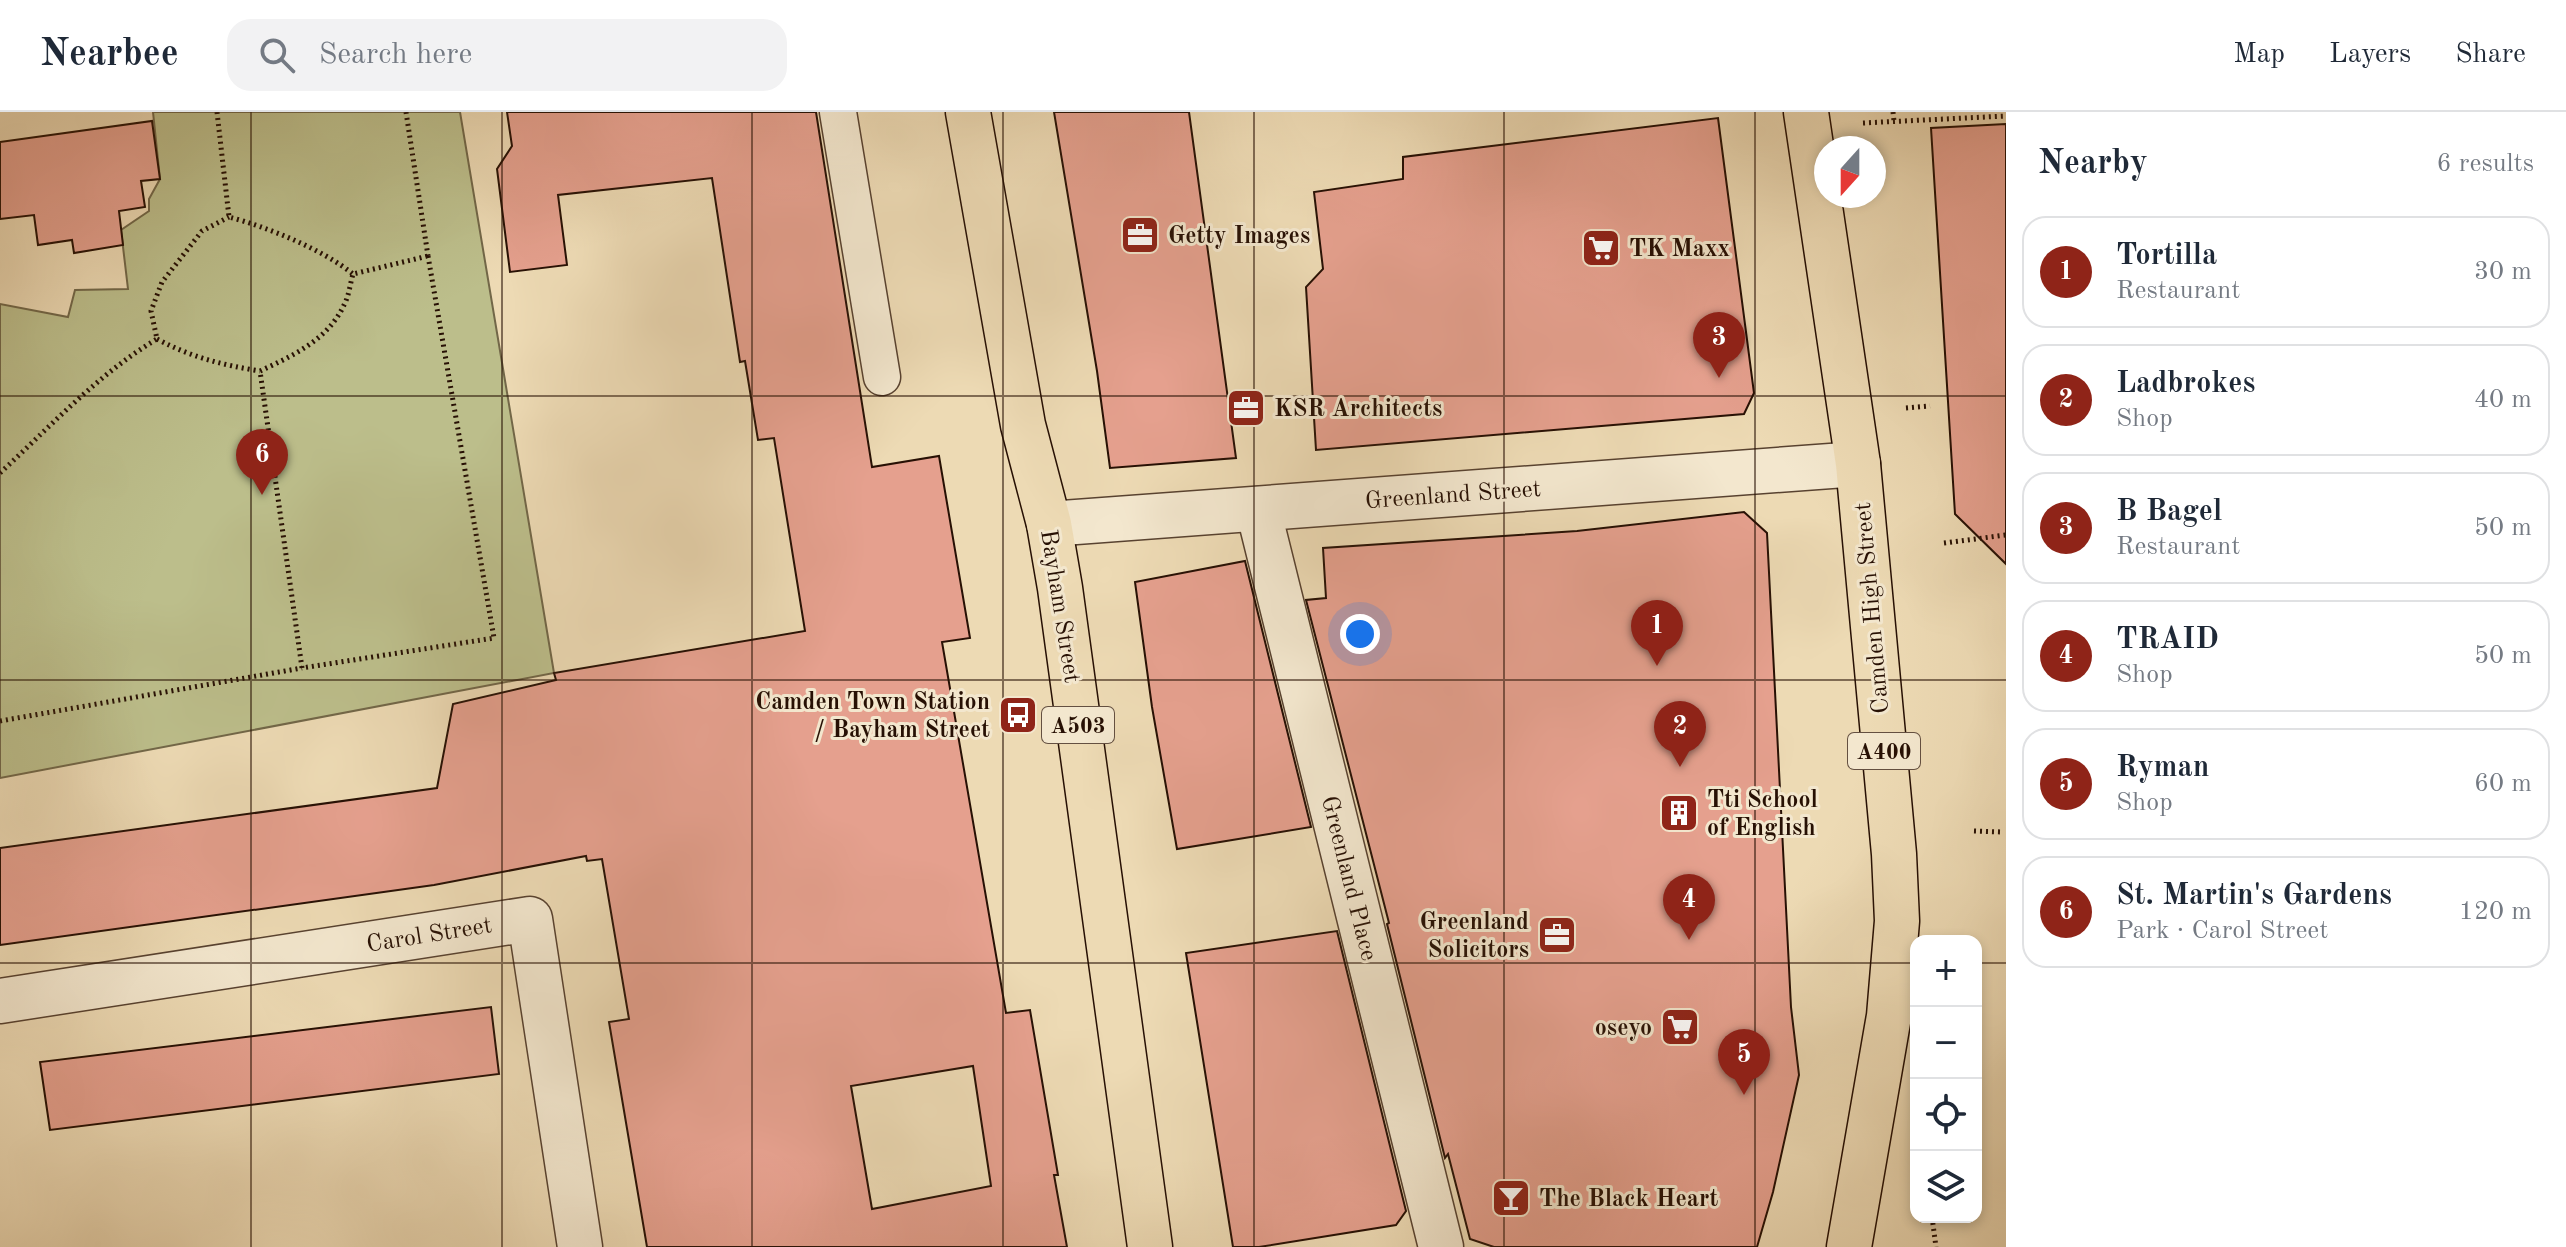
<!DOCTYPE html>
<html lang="en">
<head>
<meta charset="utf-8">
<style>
	:root { --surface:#fff; --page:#f2f2f3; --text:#1f2937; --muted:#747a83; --line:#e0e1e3; --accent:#8f2418 }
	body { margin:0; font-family:"Old Standard TT",serif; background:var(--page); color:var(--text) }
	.controls { position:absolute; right:24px; bottom:24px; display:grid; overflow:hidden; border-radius:16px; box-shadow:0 4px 12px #0003 }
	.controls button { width:72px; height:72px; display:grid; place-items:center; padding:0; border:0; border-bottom:2px solid var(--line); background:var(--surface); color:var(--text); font:40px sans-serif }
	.compass { position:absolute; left:1814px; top:24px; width:72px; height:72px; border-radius:50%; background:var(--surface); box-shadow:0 4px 12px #0003; rotate:201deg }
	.you { position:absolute; left:1360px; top:522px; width:28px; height:28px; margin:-20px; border:6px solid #fff; border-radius:50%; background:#1a73e8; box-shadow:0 0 0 12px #1a73e833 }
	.badge { display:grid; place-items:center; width:52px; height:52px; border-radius:50%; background:var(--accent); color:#fff; font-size:26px; font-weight:700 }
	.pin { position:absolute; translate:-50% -66px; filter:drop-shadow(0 2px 4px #0008) }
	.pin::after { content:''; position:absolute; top:42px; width:28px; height:24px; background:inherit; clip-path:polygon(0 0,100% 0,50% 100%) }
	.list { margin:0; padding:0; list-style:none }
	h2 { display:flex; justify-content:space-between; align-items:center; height:104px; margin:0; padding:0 32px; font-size:34px }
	h2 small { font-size:26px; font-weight:400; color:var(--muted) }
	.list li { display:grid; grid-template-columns:52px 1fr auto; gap:24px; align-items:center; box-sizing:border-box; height:112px; margin:0 16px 16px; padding:0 16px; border:2px solid var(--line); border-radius:24px }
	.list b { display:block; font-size:30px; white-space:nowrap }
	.list p { margin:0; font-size:26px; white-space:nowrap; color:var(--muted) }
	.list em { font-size:26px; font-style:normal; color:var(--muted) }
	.icon { flex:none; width:44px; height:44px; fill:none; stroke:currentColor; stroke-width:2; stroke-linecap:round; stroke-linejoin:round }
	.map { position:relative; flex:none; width:2006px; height:1135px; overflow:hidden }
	header { display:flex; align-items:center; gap:48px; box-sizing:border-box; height:112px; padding:0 40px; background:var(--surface); border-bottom:2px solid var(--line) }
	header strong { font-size:38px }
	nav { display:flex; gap:44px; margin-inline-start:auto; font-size:28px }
	.search { width:560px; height:72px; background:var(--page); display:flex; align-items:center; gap:20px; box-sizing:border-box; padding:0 28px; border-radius:24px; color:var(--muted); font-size:30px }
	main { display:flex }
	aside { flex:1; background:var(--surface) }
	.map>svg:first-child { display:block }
	.green { fill:#bcbe8b; stroke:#726748; stroke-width:2 }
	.building { fill:#e5a08e; stroke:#271004; stroke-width:2; fill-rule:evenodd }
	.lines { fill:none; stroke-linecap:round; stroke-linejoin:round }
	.service-casing { stroke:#584230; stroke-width:39 }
	.minor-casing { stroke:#584230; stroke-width:47 }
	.primary-casing { stroke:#271004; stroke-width:47 }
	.trunk-casing { stroke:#271004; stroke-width:47 }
	.path { stroke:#271004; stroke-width:5; stroke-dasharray:2 4; stroke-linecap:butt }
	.service { stroke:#f3e7ce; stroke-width:36 }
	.minor { stroke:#f3e7ce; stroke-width:44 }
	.primary { stroke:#eddab4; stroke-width:44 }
	.trunk { stroke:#eddab4; stroke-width:44 }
	.grid { fill:none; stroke:#271004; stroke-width:2; stroke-opacity:0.55 }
	.labels { text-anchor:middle; stroke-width:6; stroke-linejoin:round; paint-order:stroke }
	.shield { fill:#f3e7ce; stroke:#645041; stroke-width:2 }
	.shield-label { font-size:22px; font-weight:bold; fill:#271004 }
	.poi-label { font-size:24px; font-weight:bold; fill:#271004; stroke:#f3e7ce; text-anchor:start }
	.street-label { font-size:24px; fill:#271004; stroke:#f3e7ce }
</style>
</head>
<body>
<header>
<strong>Nearbee</strong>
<div class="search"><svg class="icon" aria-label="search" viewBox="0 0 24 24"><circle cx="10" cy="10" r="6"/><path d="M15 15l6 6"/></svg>Search here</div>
<nav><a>Map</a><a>Layers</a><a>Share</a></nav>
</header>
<main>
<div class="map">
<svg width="2006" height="1135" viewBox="0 0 2006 1135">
	<rect width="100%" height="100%" fill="#eddab4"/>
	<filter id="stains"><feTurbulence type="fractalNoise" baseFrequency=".0025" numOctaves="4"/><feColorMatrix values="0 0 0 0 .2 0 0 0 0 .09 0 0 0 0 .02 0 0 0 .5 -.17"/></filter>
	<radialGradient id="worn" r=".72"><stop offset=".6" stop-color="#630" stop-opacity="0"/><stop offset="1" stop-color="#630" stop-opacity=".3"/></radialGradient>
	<path class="green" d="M153,0H460L554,561L0,666V192L68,205L75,178L128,177L121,118L149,99V87L160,67Z"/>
	<g class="building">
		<path d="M507,0H816L872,355L939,344L970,526L942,530L1006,901L1030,898L1058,1063H1054L1067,1135H647L609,910L629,907L602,747L587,749L586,744L434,773L0,833V736L437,676L453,592L556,568L554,561L805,519L774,326L758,328L745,249L740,250L712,66L558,83L567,153L510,160L497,57L512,34ZM973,954L991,1074L872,1097L851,974Z"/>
		<path d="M1054,0H1189L1236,346L1110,356L1097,259Z"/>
		<path d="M1718,6L1754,281L1744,302L1316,338L1306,175L1323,157L1314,80L1403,67V45Z"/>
		<path d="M152,9L160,67L141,69L145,95L119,99L123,133L74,141L72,128L38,133L34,103L0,107V30Z"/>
		<path d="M2006,12V452L1955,402L1931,16Z"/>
		<path d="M1744,400L1767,421L1791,895L1799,963L1773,1080L1757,1135H1494L1470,1127L1448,1042L1445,1046L1387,812L1389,811L1306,488L1326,486L1323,436L1577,419Z"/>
		<path d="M1245,449L1311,715L1177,737L1152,595L1135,470Z"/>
		<path d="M1337,819L1406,1099L1396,1113L1259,1135H1233L1186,841Z"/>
		<path d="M491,895L499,962L50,1018L40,950Z"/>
	</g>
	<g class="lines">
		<defs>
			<path id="service" d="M838,0L882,265"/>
			<g id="minor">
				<path d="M1258,397L1441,1135"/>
				<path d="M1049,412L1858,352"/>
				<path d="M0,889L530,807L580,1135"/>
			</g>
			<path id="primary" d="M968,0L1023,313L1049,412L1060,476L1150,1135"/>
			<path id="trunk" d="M1806,0L1858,352L1894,742L1897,809L1889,904L1849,1135"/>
		</defs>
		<use href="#service" class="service-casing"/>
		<use href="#minor" class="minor-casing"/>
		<use href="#primary" class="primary-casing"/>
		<use href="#trunk" class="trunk-casing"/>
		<g class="path">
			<path d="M217,0L229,105C267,115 322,137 353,162"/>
			<path d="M406,0L428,144"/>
			<path d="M1893,0L1894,9"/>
			<path d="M1863,11L2006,4"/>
			<path d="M428,144L494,526L302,556L260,259C292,244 328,228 344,193C349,184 350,172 353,162Z"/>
			<path d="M157,227C191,245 222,253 260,259"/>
			<path d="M1906,296L1930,294"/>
			<path d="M0,361C50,315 98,262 157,227L151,199L162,170L202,119L229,105"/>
			<path d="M1944,431L2006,423"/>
			<path d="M0,609L302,556"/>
			<path d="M1974,719L2002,720"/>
			<path d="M1932,1105L1936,1135"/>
		</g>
		<use href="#service" class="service"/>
		<use href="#minor" class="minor"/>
		<use href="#primary" class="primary"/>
		<use href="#trunk" class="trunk"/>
	</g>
	<path class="grid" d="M251,0V1135M502,0V1135M752,0V1135M1003,0V1135M1254,0V1135M1504,0V1135M1755,0V1135M0,284H2006M0,568H2006M0,851H1916M1976,851H2006"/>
	<defs>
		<symbol id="office-square" viewBox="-11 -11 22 22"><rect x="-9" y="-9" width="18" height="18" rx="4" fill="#8f2418" stroke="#f3e7ce"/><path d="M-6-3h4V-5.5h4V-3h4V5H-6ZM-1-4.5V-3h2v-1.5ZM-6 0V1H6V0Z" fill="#fff"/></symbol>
		<symbol id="supermarket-square" viewBox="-11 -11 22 22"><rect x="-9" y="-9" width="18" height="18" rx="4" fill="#8f2418" stroke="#f3e7ce"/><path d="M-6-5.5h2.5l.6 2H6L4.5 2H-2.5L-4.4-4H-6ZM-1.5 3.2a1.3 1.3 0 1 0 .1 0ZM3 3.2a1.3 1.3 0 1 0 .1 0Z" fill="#fff"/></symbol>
		<symbol id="bus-square" viewBox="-11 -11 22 22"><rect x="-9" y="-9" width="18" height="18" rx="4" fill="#8f2418" stroke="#f3e7ce"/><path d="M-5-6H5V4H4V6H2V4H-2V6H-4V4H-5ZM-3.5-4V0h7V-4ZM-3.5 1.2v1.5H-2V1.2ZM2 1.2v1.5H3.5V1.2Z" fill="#fff"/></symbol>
		<symbol id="building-square" viewBox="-11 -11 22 22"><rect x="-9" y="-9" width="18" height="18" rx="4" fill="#8f2418" stroke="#f3e7ce"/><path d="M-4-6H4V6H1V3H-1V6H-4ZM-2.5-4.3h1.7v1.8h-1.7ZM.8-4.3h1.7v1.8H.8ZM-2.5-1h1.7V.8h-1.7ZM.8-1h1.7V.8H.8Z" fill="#fff"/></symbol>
		<symbol id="bar-square" viewBox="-11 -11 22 22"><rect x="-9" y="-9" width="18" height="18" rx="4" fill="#8f2418" stroke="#f3e7ce"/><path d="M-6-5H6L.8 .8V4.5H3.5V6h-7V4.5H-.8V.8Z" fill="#fff"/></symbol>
	</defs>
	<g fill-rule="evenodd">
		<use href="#office-square" x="1118" y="101" width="44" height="44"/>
		<use href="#supermarket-square" x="1579" y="114" width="44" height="44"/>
		<use href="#office-square" x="1224" y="274" width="44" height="44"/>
		<use href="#bus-square" x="996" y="581" width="44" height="44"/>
		<use href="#building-square" x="1657" y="679" width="44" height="44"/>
		<use href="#office-square" x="1535" y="801" width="44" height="44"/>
		<use href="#supermarket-square" x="1658" y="893" width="44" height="44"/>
		<use href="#bar-square" x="1489" y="1064" width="44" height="44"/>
	</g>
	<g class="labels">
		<g class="shield">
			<rect x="1042" y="595" width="72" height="36" rx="6"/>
			<rect x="1848" y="621" width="72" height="36" rx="6"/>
		</g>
		<g class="shield-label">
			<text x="1078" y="621">A503</text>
			<text x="1884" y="647">A400</text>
		</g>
		<g class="poi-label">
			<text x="1168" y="131">Getty Images</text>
			<text x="1629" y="144">TK Maxx</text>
			<text x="1274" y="304">KSR Architects</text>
			<text x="990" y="597" text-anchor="end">Camden Town Station<tspan x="990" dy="28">/ Bayham Street</tspan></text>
			<text x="1707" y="695">Tti School<tspan x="1707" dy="28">of English</tspan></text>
			<text x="1529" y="817" text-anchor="end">Greenland<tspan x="1529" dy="28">Solicitors</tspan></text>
			<text x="1652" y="923" text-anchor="end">oseyo</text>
			<text x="1539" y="1094">The Black Heart</text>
		</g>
		<g class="street-label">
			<text transform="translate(1453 382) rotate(-4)" y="8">Greenland Street</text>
			<text transform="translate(1061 494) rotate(81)" y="8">Bayham Street</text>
			<text transform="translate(1871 496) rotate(-95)" y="8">Camden High Street</text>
			<text transform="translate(1350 766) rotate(76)" y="8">Greenland Place</text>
			<text transform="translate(429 822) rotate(-9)" y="8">Carol Street</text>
		</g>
	</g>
	<rect width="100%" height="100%" filter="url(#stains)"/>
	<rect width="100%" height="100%" fill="url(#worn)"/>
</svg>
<div class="controls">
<button>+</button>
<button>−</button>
<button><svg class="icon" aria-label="locate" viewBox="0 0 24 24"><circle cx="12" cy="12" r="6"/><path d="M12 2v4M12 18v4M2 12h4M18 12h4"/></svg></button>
<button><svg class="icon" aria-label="layers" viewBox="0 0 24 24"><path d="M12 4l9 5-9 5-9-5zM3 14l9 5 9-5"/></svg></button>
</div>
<svg class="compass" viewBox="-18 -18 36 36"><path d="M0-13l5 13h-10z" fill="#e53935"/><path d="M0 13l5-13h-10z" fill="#747a83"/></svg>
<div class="you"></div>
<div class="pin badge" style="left:1657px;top:554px">1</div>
<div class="pin badge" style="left:1680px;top:655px">2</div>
<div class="pin badge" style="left:1719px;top:266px">3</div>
<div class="pin badge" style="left:1689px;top:828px">4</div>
<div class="pin badge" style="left:1744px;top:983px">5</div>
<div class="pin badge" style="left:262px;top:383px">6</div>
</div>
<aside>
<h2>Nearby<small>6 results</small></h2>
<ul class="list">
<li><span class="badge">1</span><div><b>Tortilla</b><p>Restaurant</p></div><em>30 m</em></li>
<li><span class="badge">2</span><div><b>Ladbrokes</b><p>Shop</p></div><em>40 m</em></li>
<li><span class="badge">3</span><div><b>B Bagel</b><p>Restaurant</p></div><em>50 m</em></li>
<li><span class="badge">4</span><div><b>TRAID</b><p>Shop</p></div><em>50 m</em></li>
<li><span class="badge">5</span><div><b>Ryman</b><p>Shop</p></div><em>60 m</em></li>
<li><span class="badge">6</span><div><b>St. Martin's Gardens</b><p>Park · Carol Street</p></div><em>120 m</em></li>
</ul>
</aside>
</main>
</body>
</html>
